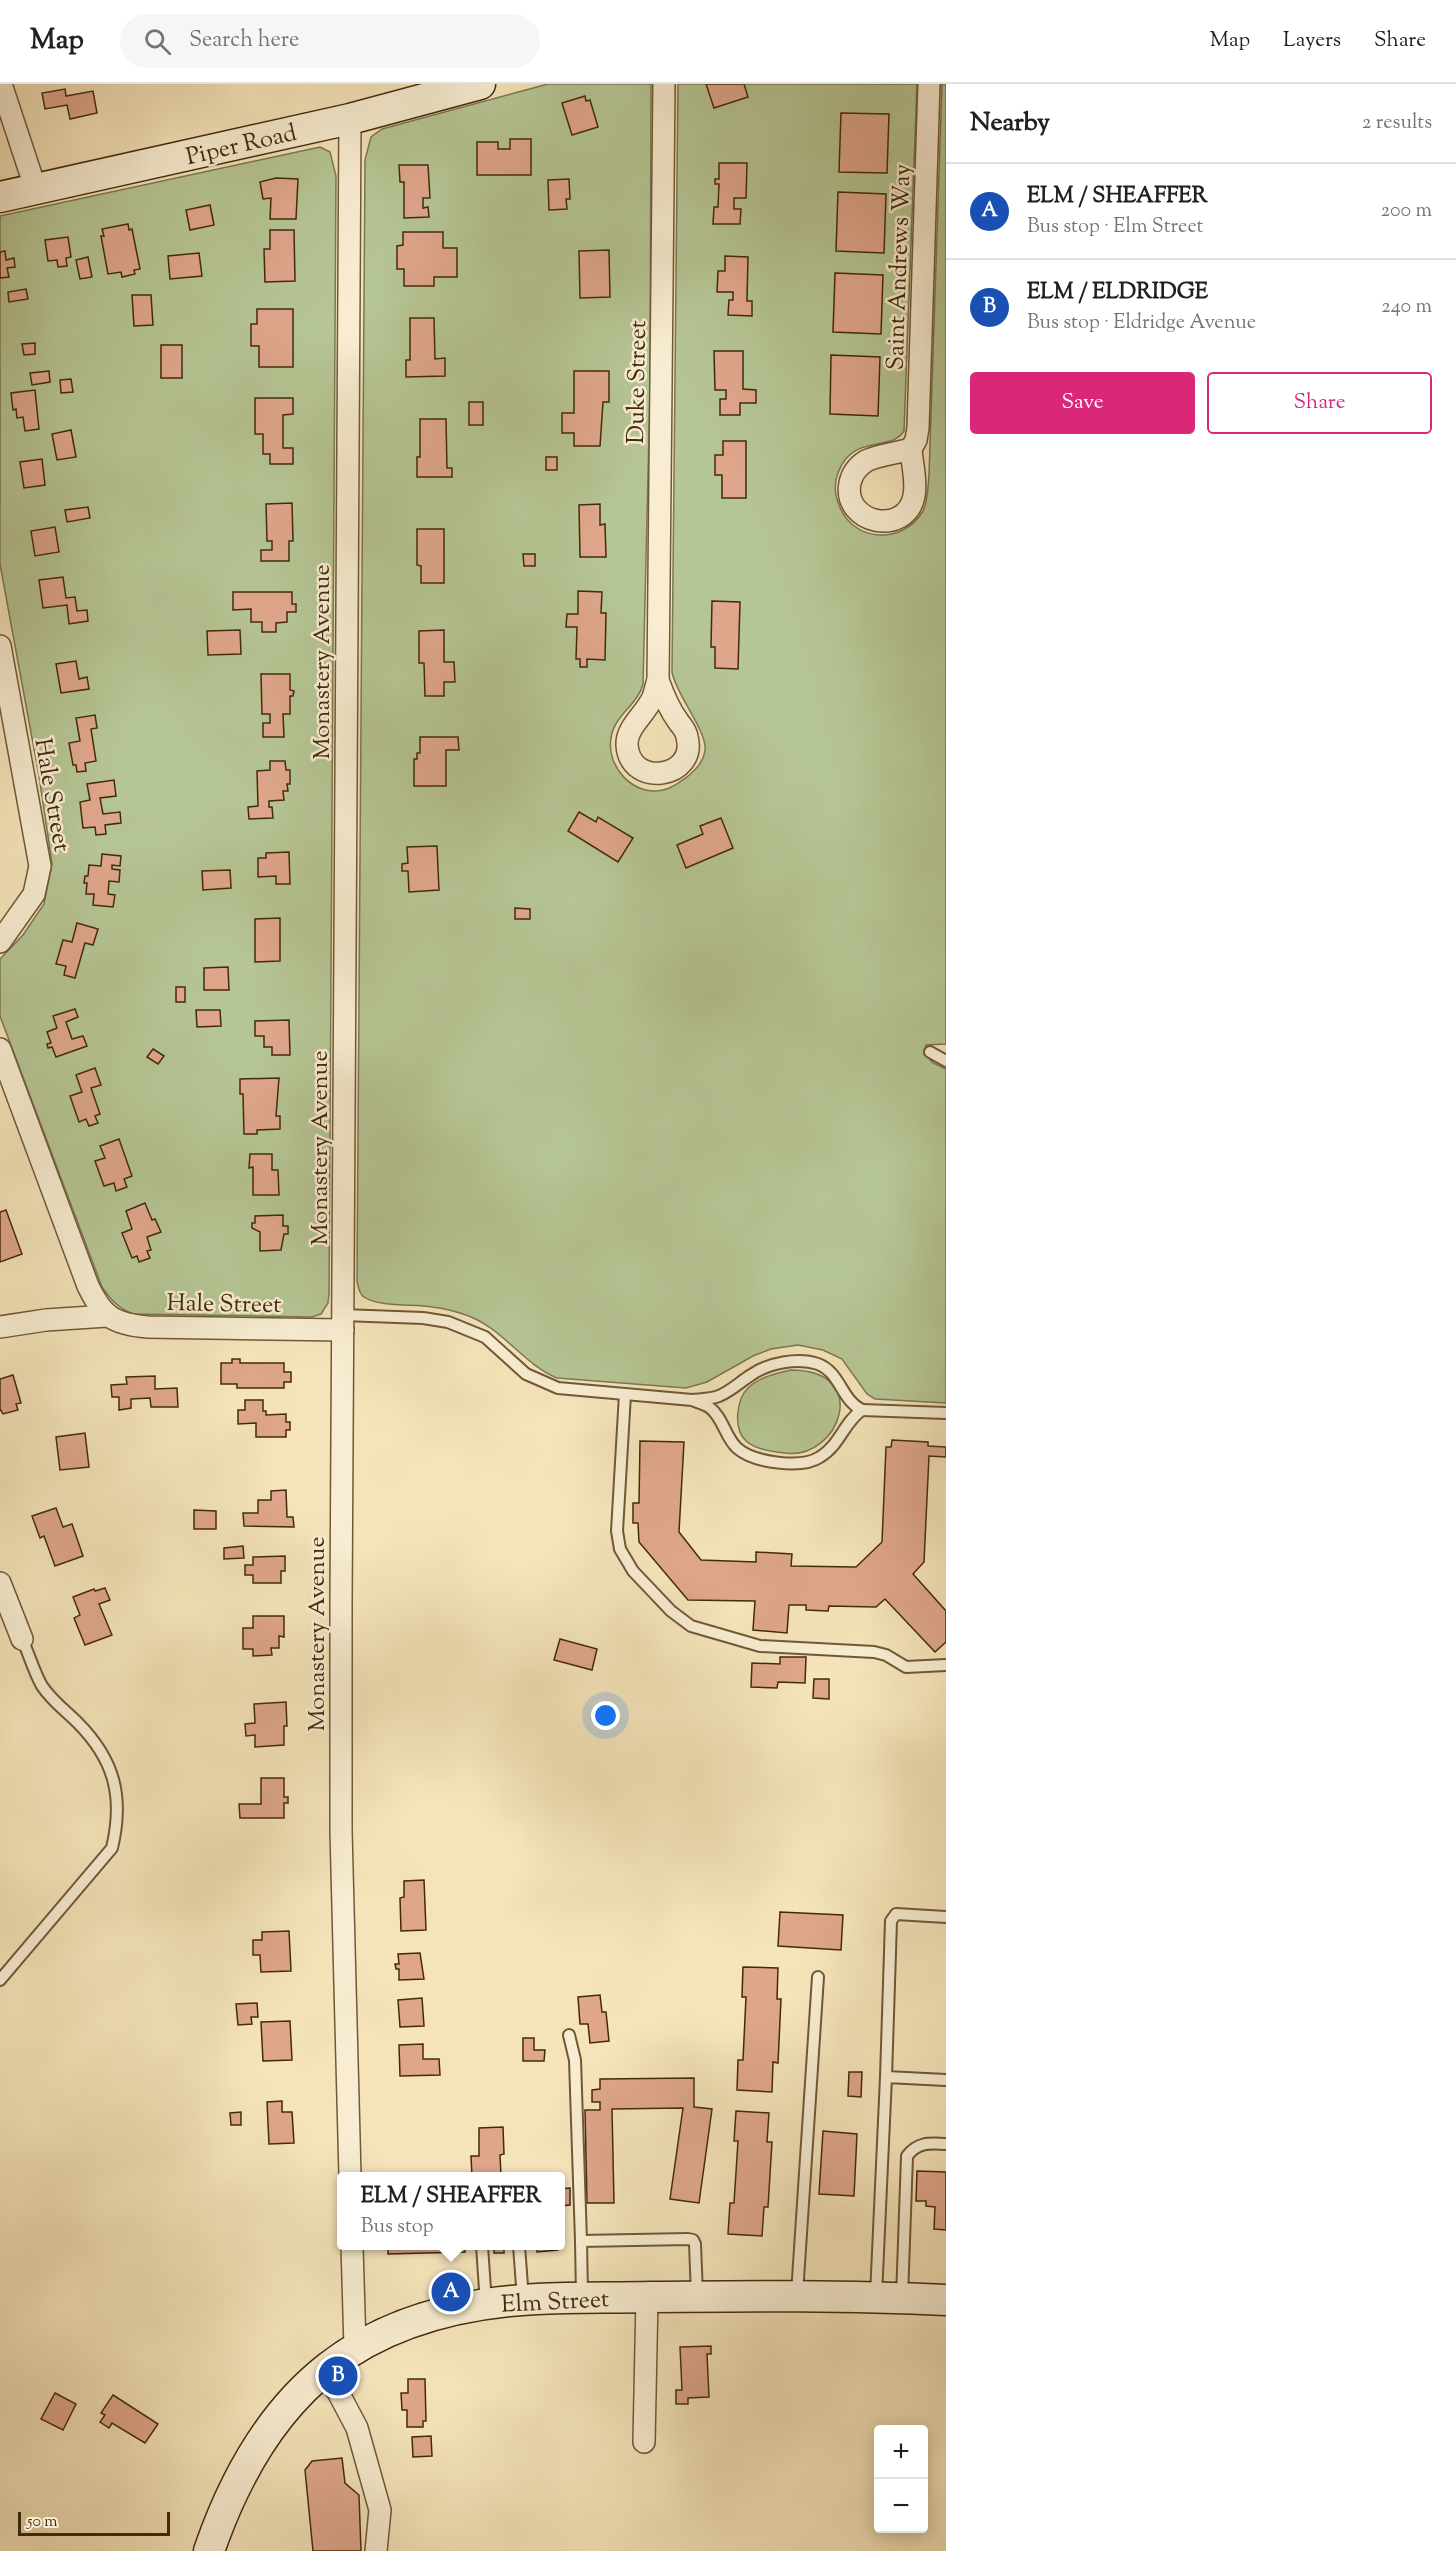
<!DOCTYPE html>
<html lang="en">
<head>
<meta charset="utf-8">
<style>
	:root { --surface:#fff; --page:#f6f6f6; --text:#202124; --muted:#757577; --line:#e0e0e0; --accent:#db2777 }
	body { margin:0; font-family:"Sorts Mill Goudy",serif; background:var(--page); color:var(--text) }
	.controls { position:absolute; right:18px; bottom:18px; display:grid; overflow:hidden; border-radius:6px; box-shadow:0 3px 15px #0003 }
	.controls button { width:54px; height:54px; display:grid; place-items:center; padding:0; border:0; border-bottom:2px solid var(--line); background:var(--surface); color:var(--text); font:30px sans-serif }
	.scale { position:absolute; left:18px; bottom:15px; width:152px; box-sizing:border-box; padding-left:6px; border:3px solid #432a0b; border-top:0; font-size:16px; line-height:21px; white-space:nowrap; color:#432a0b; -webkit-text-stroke:4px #f8edd2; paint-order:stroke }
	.you { position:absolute; left:606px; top:1632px; width:21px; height:21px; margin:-15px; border:4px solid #fff; border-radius:50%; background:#1a73e8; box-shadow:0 0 0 9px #1a73e833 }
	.badge { display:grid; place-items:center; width:39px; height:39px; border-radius:50%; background:var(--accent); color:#fff; font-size:20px; font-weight:700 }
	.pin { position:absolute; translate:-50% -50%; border:3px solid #fff; box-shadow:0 2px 6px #0006 }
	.popup { position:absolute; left:337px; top:2088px; width:228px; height:78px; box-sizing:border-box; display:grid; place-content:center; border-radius:6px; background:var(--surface); filter:drop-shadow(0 2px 4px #0005); font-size:20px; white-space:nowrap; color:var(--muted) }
	.popup b { font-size:22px; color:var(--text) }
	.popup::after { content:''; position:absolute; left:50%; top:100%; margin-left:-12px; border:12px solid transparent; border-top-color:var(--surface) }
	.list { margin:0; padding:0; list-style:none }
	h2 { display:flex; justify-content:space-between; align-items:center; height:78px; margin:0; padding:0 24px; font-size:26px }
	h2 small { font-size:20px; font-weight:400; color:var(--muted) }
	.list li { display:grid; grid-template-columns:39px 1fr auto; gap:18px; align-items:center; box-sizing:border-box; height:96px; padding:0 24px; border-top:2px solid var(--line) }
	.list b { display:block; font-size:22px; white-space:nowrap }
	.list p { margin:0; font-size:20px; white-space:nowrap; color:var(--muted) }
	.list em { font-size:20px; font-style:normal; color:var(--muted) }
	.actions { display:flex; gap:12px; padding:18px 24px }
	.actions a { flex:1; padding:14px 0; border:2px solid var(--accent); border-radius:6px; text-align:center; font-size:21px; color:var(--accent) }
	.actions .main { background:var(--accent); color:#fff }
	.icon { flex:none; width:33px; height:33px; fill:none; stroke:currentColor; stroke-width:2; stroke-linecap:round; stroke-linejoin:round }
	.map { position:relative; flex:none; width:946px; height:2467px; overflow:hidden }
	header { display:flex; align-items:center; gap:36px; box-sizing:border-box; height:84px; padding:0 30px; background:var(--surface); border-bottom:2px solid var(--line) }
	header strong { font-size:28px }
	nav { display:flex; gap:33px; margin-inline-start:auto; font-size:21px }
	.search { width:420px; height:54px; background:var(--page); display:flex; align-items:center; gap:15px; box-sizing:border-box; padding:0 21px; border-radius:33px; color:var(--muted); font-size:22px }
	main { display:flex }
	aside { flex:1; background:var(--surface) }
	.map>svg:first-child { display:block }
	.green { fill:#b6c594; stroke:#7c7850; stroke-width:1.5 }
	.building { fill:#dfa68c; stroke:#432a0b; stroke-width:1.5 }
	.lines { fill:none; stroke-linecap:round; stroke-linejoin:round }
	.service-casing { stroke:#705837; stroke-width:14 }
	.minor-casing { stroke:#705837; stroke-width:24 }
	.secondary-casing { stroke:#432a0b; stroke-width:33 }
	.service { stroke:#f8edd2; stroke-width:10 }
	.minor { stroke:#f8edd2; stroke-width:21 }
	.secondary { stroke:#f8edd2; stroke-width:30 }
	.labels { text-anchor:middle; stroke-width:5; stroke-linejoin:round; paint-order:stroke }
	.street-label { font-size:24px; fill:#432a0b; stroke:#f8edd2 }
</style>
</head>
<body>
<header>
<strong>Map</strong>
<div class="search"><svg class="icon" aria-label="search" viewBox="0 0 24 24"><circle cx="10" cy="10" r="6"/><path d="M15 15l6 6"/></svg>Search here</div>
<nav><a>Map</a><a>Layers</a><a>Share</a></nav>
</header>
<main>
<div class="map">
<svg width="946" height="2467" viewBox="0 0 946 2467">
	<rect width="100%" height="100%" fill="#f5e4ba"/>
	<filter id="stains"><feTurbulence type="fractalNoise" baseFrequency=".00333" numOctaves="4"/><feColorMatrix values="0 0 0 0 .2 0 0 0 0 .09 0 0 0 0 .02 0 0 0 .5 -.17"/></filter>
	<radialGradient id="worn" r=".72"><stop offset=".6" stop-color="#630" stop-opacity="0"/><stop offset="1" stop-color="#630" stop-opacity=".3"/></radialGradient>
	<g class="green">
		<path d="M548,0H651L650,308L643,600C638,621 614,631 611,654C606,682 633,713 663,706C673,704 679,698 687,693C695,686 703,679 705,667C708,648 676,611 672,588L678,0H917L904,347C890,369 852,349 838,389C834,399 835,411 839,421C853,459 903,461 923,427C928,417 928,402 929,391L942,0H946V960L926,961L924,969L933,979L946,985V1319L875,1315L867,1310L842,1275L823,1266L798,1261L771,1265L753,1272L707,1298L686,1304L557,1294C521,1279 502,1242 463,1230C454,1227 442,1224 432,1223C414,1220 379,1223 364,1213C359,1210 358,1202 357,1197L365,76L371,53L382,45Z"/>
		<path d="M320,63L330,68L336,92L329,1210L328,1219L321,1230L312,1233L133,1230C118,1224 111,1216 102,1203L0,932V875L23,851L44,820L52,780L39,692L0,480V132Z"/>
		<path d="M791,1286C873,1286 839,1377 785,1369C773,1368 756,1366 746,1357C733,1345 736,1315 749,1303C760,1293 777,1289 791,1286Z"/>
	</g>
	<g class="building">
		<path d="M706,0H744L748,13L714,24Z"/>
		<path d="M65,5L66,12L93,7L97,29L70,35L67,21L45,25L42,9Z"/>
		<path d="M585,12L586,17L590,16L598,43L572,51L562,19Z"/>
		<path d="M841,29L889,30L887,89L839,88Z"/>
		<path d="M510,55H531V91H477V58H498V65H510Z"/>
		<path d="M719,79H747L746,114H734V125H741L740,140H713L714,123H718L719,100H715V95H719Z"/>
		<path d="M399,81H428L430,114H423V124L428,123L429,133L404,134V98H400Z"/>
		<path d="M276,94L298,95L296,135H270L271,114L263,115L260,98Z"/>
		<path d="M569,95L570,115H566L567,125L549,126L548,96Z"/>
		<path d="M838,108L886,110L884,169L836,167Z"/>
		<path d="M210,121L214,141L190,146L186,126Z"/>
		<path d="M128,140L129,146L132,145L140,185L134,186L135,190L122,193L121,188L108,190L101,152H104L102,145Z"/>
		<path d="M270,146H294L295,197L265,198L264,165H270Z"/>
		<path d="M403,148H443V164H457V193H434V202H404V185H397V162L403,161Z"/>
		<path d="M68,153L71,173L66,174L67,182L58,183L57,176L48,177L45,156Z"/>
		<path d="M609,166L610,213L580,214L579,167Z"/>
		<path d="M5,167L6,176L14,174L15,183L7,184L9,193L0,194V168Z"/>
		<path d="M199,169L202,192L170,195L168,172Z"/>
		<path d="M725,172L748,173L747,217H752V232L728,231L729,216H733V208H717L718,187H725Z"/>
		<path d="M88,173L92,193L80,195L76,176Z"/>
		<path d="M835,189L883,191L881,250L833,248Z"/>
		<path d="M26,205L28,215L9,218L8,208Z"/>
		<path d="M132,211H151L153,241L134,242Z"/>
		<path d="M257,225H293V283H259V262H251V240H257Z"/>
		<path d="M410,234H434L435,275L445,274V292L406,293V276H410Z"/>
		<path d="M35,259V270L24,271L22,260Z"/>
		<rect x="161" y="261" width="21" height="33"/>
		<path d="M714,267H743V305L756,306V319H740V331H720V315H726V306H715Z"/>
		<path d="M831,271L880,273L878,332L830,330Z"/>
		<path d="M49,287L50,298L32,301L30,289Z"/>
		<path d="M574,287H609V318H603L600,362H574V349H562V329H574Z"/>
		<path d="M71,295L73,308L61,309L60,296Z"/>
		<path d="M35,306L39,345L25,347L23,333L17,334L16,325L13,326L11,309Z"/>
		<path d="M255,314H293V330L283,331V364H293V380H270V370H263V350H255Z"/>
		<rect x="469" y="318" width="14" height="23"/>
		<path d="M420,335H446L447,384H452V393H417V373H420Z"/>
		<path d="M71,346L76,373L57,376L52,350Z"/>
		<path d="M723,357H746V414H722V391H715V371H723Z"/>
		<rect x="546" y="373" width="11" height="13"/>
		<path d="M42,375L45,401L24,404L20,378Z"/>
		<path d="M292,419L293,457H289V477H261V466H272V457H267L266,420Z"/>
		<path d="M600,420V441L605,440L606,473H580L579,421Z"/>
		<path d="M88,423L90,434L67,438L65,426Z"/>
		<path d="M55,443L59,468L35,472L31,447Z"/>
		<path d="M417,445H444V499H421V482L417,481Z"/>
		<path d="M523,470H535V482H524Z"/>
		<path d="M63,493L66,514L75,513L77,527L87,526L88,537L69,540L67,521L43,524L39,496Z"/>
		<path d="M578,507L602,508L601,529H606L605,576L587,575V583H580V575H576L577,543H566L567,530H578Z"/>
		<path d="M233,508H292V520H296V528H287V538L276,539V548H262V538H251V525L233,526Z"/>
		<path d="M712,517L740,518L738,585L715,584V563H711Z"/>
		<path d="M240,546L241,570L208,571L207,547Z"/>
		<path d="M444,546V578H454L455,598H444V612H425L424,579H419V547Z"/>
		<path d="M76,577L79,595L87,593L89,605L61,609L56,580Z"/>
		<path d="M261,590H290V606L294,607L293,612H290V630H283L284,653H263V639H270V630H262Z"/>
		<path d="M95,631L97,644L91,645L96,677L85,679L86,687L77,688L76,681H73L69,659L80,657L76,634Z"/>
		<path d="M420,653H458L459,666H446V702H414V675H417V669H420Z"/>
		<path d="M270,677H285L286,686H290V700H287L288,707H283L284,716L269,717V723H272L273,734L249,735L248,723L258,722L257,687L270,686Z"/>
		<path d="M114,696L116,712L100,714L103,730L120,728L121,739L105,741L106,750L96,751L95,743L83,744L80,718L90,716L87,700Z"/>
		<path d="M579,728L596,738L598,733L633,754L618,778L568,747Z"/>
		<path d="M721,734L733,764L686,784L677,761L703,750L700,742Z"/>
		<path d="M437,762L439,806L409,808L408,787H402V780L408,779L407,763Z"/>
		<path d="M289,768L290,800H276V792L258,793V774H266V769Z"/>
		<path d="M102,770L121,772L120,782L112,781V785L120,786L119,798L109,797L108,810L115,811L113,823L93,821L94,810H86L87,799H84L85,792H88L89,781L101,782Z"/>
		<path d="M230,786L231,804L203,806L202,787Z"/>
		<path d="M515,824L530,825V835H515Z"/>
		<path d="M280,834V877L255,878V835Z"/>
		<path d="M77,839L98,845L93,861L85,859L75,894L64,891L66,882L56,880L63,856L72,858Z"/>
		<path d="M228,883L229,906H204V884Z"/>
		<rect x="176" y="903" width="9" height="15"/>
		<path d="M75,925L78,933L66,938L72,955L83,952L87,962L56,973L52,963L48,964L47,960L51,959L47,948L57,944L53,932Z"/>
		<path d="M196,926H220L221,942L197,943Z"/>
		<path d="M289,936L290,971H272V963H264V952H255V937Z"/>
		<path d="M153,965L164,972L158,980L147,973Z"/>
		<path d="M95,984L101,1001L91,1004L100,1030L95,1032L98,1039L89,1042L86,1035L79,1038L70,1012L82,1008L76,991Z"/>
		<path d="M279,994L276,1032H280V1045L257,1046V1050H244L243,1010H240V995Z"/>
		<path d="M119,1055L132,1092L124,1095L127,1103L116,1107L114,1099L104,1102L95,1077L105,1074L100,1062Z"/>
		<path d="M250,1070H272V1086H278L279,1111H253V1083L249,1084Z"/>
		<path d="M145,1119L152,1136L155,1135L161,1148L147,1153L151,1166L147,1167L150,1174L139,1178L137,1172L132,1174L122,1149L132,1145L126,1127Z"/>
		<path d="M6,1126L22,1170L0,1178V1128Z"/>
		<path d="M283,1131V1142H288V1150H284L281,1166L260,1167V1148L252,1144V1139H255V1132Z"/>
		<path d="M232,1275H240V1279H284V1288H291V1298H284V1304H237V1300H221V1279H232Z"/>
		<path d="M13,1291L21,1319L16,1320L18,1326L3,1330L0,1325V1295Z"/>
		<path d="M155,1292V1305L177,1304L178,1323H151L150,1314L131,1315V1324L119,1326V1313H112L111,1301L127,1300L126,1293Z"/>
		<path d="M245,1316H263V1327H266V1331L286,1330V1338H290V1346H286V1353H256V1339L238,1340V1326H245Z"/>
		<path d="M85,1349L89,1383L60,1386L56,1353Z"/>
		<path d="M892,1356L928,1358V1362L946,1363V1373L929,1372L924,1478L913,1490L946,1527V1558L935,1568L885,1515L876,1523L829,1522L828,1527L806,1526V1521H789L787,1549L753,1546L755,1517L688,1516L639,1458L638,1439H633V1419H639L640,1357L684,1358L679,1448L701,1476L756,1478V1468L792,1470L791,1482L856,1483L882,1458L886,1363H891Z"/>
		<path d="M286,1406L287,1433H293L294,1443L244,1442L243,1429H258V1416H271V1407Z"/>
		<path d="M56,1424L63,1443L72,1440L83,1472L55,1482L44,1452L40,1454L32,1432Z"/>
		<path d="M194,1426L216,1427V1445H194Z"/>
		<path d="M243,1462L244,1474L224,1475V1464Z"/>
		<path d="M285,1472V1487H281V1499H253V1491H245V1481H253V1473Z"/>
		<path d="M105,1504L110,1516L99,1520L112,1551L85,1561L74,1534L80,1531L73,1513L94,1505L95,1507Z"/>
		<path d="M253,1532H284V1553L279,1552V1564H271L272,1571L253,1572V1565H243V1544H253Z"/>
		<path d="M560,1555L597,1565L592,1586L554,1576Z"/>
		<path d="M780,1573H806L805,1599L778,1598L777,1604L751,1603L752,1579L780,1580Z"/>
		<path d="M814,1595H829V1615L813,1614Z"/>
		<path d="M286,1618L287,1642H284V1661L255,1663V1651L246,1652L245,1640L255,1639L254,1620Z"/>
		<path d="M261,1694H284V1713H288V1719H284V1734H240L239,1720H261Z"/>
		<path d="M424,1796L426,1846L401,1847L400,1814L404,1813V1797Z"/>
		<path d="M780,1828L843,1831L841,1866L778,1862Z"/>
		<path d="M289,1847L291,1887L261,1888L260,1871H253V1856H262V1848Z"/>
		<path d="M420,1869L424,1895L399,1896V1885H396L395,1880H399L398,1870Z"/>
		<path d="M743,1883L778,1884L777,1915H781L778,1979L773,1978L772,2008L737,2006L738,1976H743L746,1913H742Z"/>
		<path d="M600,1911L602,1928H606L609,1957L590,1959L588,1940H580L578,1913Z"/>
		<path d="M422,1914L424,1942L400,1943L398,1916Z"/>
		<path d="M257,1919L258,1933H251L252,1940L238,1941L236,1920Z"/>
		<path d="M290,1937L292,1976L263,1977L261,1938Z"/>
		<path d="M523,1954H534V1966H545L544,1977H523Z"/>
		<path d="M423,1960V1975H439L440,1991L400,1992L399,1961Z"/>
		<path d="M849,1988H862L861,2013L848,2012Z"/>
		<path d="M694,1994V2023L712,2025L699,2119L670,2115L683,2024L612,2025L614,2119H587L585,2026H600V2018H592V2006L600,2005V1995Z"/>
		<path d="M282,2017V2028H292L294,2059L269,2060L267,2018Z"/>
		<path d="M736,2027L769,2029L767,2058H772L768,2123H764L762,2152L728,2150L730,2119H734L738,2057H734Z"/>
		<path d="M241,2028V2041H231L230,2029Z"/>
		<path d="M503,2043L504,2070L500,2071L501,2092H472L471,2072H479V2044Z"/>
		<path d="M823,2047L857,2050L854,2112L819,2110Z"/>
		<path d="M917,2087L946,2088V2146L934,2145L935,2123L926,2122V2117H916Z"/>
		<path d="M570,2104V2121L560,2122V2105Z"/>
		<path d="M388,2162H465V2168L388,2170Z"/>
		<path d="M490,2162H508V2164H504V2169H494V2165H490Z"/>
		<path d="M537,2162H558V2166L537,2168Z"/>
		<path d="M711,2262V2270H707L709,2313L688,2314V2320H676V2306H682L680,2263Z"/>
		<path d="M408,2295H425L426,2337H423V2343H407V2326H402L401,2309H408Z"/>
		<path d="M55,2309L76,2320L63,2346L41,2335Z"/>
		<path d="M113,2311L158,2340L145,2359L112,2339L109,2344L100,2338L105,2331L101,2329Z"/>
		<path d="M431,2352L432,2372L413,2373L412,2353Z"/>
		<path d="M342,2374L345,2399L359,2411L361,2467H313L305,2386L312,2377Z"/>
	</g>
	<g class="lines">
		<defs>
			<g id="service">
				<path d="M930,968L946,977"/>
				<path d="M343,1231L423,1234L448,1238L485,1253L526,1290L558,1304L692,1316C701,1315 711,1315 719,1312C731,1307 740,1298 751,1291C768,1279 798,1273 818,1280C841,1289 841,1316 862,1326C844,1338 840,1361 820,1373C802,1385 754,1379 737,1364C725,1353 723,1333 709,1323C704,1320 697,1318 692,1316"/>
				<path d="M625,1310L617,1447L620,1465L633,1487L671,1527L691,1542L760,1562L874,1568L886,1571L906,1583L946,1581"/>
				<path d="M862,1326L946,1329"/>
				<path d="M0,1896L112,1764C124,1713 115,1676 77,1638C65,1626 52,1617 42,1602C34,1588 29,1570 22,1555"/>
				<path d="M569,1951L575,1976L581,2157"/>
				<path d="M886,1993L891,1837L896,1830L946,1833"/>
				<path d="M482,2162L486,2220"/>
				<path d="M519,2162L523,2215"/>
				<path d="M797,2210L818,1893"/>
				<path d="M582,2211L581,2157L688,2155L693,2156L695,2160L697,2211"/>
				<path d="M876,2212L886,1993L946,1996"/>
				<path d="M902,2214L907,2072C918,2058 929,2059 946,2060"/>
			</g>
			<g id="minor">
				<path d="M1,0L36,106"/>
				<path d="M350,35L341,1521V1747L350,2092"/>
				<path d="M911,365L916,356L918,344L929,0"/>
				<path d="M911,365C912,380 917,397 914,412C906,453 842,440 850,399C852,390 858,382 866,377C877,371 898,369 911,365Z"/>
				<path d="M0,562L40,782L34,810L0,858"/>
				<path d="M658,596L664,0"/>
				<path d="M658,596C663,610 669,625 678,637C682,643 686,646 687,653C698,694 630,705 627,661C626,643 646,630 653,613C655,608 656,601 658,596Z"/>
				<path d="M0,965L88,1202C103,1233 113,1240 148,1243L343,1246"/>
				<path d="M0,1243L46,1236L107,1232"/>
				<path d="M0,1499L22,1555"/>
				<path d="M352,2162L355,2263"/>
				<path d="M322,2288L338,2308L357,2344L380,2426L376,2467"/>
				<path d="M644,2358L647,2214"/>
			</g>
			<g id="secondary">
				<path d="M0,113L350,35L480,0"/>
				<path d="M209,2467C265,2304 362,2224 537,2215C575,2213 613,2214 651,2213C749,2212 847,2211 946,2216"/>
			</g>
		</defs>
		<use href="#service" class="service-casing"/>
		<use href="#minor" class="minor-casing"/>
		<use href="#secondary" class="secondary-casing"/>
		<use href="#service" class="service"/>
		<use href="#minor" class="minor"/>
		<use href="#secondary" class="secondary"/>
	</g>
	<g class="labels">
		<g class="street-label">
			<text transform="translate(241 60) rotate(-13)" y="8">Piper Road</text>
			<text transform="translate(898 183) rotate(-88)" y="8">Saint Andrews Way</text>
			<text transform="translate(636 298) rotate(-89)" y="8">Duke Street</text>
			<text transform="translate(321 578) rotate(-90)" y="8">Monastery Avenue</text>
			<text transform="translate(53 711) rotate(80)" y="8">Hale Street</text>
			<text transform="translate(319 1064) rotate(-90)" y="8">Monastery Avenue</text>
			<text transform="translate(224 1219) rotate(1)" y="8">Hale Street</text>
			<text transform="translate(316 1550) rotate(-90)" y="8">Monastery Avenue</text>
			<text transform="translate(555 2217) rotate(-3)" y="8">Elm Street</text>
		</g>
	</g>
	<rect width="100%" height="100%" filter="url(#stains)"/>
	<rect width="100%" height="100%" fill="url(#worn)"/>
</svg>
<div class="controls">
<button>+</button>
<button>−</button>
</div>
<div class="scale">50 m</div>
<div class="you"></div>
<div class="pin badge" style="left:451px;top:2208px;background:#1a4fb4">A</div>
<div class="popup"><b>ELM / SHEAFFER</b>Bus stop</div>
<div class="pin badge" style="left:338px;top:2292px;background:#1a4fb4">B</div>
</div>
<aside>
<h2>Nearby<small>2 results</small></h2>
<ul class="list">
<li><span class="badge" style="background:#1a4fb4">A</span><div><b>ELM / SHEAFFER</b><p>Bus stop · Elm Street</p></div><em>200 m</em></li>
<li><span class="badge" style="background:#1a4fb4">B</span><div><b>ELM / ELDRIDGE</b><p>Bus stop · Eldridge Avenue</p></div><em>240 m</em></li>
</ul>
<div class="actions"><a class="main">Save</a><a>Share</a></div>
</aside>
</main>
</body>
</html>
